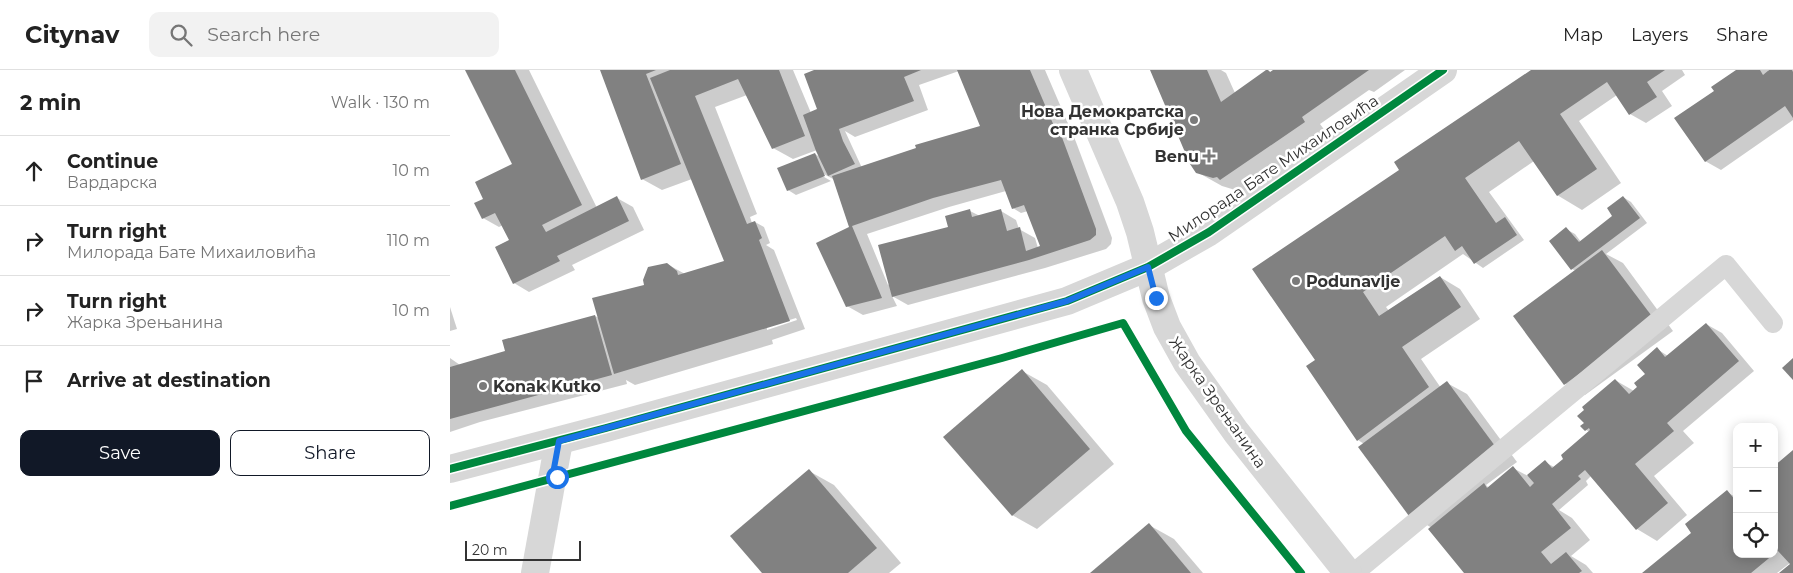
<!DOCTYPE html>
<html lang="en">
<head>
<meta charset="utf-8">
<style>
	:root { --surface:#fff; --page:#f2f2f2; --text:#222; --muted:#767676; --line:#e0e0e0; --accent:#111827 }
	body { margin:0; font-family:Montserrat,sans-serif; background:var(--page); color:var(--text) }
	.controls { position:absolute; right:15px; bottom:15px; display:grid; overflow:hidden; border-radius:10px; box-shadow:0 2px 12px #0003 }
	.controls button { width:45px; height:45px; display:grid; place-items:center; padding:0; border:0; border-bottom:1px solid var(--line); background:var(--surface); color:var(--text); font:25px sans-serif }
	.scale { position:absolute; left:15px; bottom:12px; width:116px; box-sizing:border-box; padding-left:5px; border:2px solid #333; border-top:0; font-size:14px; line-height:18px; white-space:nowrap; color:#333; -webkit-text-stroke:4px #fff; paint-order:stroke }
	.stop { position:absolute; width:15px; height:15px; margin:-11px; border:4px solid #1a73e8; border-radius:50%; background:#fff }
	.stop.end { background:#1a73e8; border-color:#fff; box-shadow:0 1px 5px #0008 }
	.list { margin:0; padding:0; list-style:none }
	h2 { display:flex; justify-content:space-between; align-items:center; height:65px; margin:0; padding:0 20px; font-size:21px }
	h2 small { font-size:16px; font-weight:400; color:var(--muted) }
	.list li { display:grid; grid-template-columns:32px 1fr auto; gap:15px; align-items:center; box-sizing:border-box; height:70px; padding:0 20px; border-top:1px solid var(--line) }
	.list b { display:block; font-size:19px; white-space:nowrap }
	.list p { margin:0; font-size:16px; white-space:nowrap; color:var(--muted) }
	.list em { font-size:16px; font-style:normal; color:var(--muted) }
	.actions { display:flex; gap:10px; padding:15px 20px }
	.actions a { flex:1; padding:11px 0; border:1px solid var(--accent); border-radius:10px; text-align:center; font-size:18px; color:var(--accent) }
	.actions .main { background:var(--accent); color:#fff }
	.icon { flex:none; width:28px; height:28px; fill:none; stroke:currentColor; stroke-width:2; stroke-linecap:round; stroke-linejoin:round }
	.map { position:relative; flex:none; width:1343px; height:503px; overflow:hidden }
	header { display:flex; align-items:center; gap:30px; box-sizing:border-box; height:70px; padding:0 25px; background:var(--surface); border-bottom:1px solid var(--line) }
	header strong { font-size:24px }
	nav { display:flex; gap:28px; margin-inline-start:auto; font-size:18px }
	.search { width:350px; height:45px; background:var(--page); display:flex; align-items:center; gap:12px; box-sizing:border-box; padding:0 18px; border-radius:10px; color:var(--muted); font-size:19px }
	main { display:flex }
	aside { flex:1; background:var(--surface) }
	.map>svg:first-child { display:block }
	.shadow { fill:#0003; fill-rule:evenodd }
	.building { fill:#818181 }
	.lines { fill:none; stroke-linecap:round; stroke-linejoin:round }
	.service { stroke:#d7d7d7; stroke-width:20 }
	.minor { stroke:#d7d7d7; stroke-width:28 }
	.tertiary { stroke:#d7d7d7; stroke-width:28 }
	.cycleway-casing { stroke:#fff; stroke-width:11 }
	.cycleway { stroke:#00873e; stroke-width:8 }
	.route { stroke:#1a73e8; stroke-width:6 }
	.poi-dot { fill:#7a7a7a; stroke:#fff; stroke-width:2 }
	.labels { text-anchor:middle; stroke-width:5; stroke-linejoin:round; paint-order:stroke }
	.poi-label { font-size:16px; font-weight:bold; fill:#333; stroke:#fff; text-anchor:end }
	.street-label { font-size:16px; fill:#333; stroke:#fff }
</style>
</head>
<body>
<header>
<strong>Citynav</strong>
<div class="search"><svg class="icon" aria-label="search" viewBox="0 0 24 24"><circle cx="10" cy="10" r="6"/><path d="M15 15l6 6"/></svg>Search here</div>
<nav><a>Map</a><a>Layers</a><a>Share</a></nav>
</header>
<main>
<aside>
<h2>2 min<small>Walk · 130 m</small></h2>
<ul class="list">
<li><svg class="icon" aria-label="ahead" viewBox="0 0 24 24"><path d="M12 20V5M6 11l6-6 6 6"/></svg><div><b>Continue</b><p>Вардарска</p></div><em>10 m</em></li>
<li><svg class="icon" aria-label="right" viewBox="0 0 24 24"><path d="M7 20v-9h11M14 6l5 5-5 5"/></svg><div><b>Turn right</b><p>Милорада Бате Михаиловића</p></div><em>110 m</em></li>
<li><svg class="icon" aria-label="right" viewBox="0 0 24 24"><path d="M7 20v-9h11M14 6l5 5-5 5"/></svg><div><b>Turn right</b><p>Жарка Зрењанина</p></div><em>10 m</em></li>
<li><svg class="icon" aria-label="arrive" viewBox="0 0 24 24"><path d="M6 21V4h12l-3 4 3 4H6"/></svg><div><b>Arrive at destination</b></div></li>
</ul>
<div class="actions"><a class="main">Save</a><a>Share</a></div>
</aside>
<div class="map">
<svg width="1343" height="503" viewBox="0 0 1343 503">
	<rect width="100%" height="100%" fill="#fff"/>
	<g class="shadow">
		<path d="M17,0H79L147,138L167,128L183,137L194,160L122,195L125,200L79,222L64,213L61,171L53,155L49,157L33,148L35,130L65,97Z"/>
		<path d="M151,0H343L361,43L368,40L364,0H595L626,72L662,168L661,174L656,179L595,198L458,235L442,226L447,236L413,245L397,236L401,158L385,110L370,102L369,104L381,111L346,125L338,120L365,84L370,87L367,80L343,89L323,78L297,25L265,37L307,144L300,147L302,153L305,152L314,157L320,173L316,175L324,180L355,259L322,270L323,274L185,315L176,310L177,314L30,352L0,362V288L10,295L57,282L145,246L149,248L196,216L217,194L235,204L276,192L242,109L212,120L192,109ZM509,1L533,59L412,98L395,61L405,67L478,40L469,15ZM556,121L563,138L571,143L578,141L591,177L588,178L585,168L569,159L566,150L551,141L530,146L520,141L438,215L417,164L499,137ZM346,248L347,250L317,260V257Z"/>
		<path d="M701,0H771L776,3L785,23L817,0L822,3L826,0H955L924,22L919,20L870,54L879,66L795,123L772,116L747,102Z"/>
		<path d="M1083,0H1232L1235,5L1212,21L1222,36L1196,53L1180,44L1167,25L1129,51L1171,113L1132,140L1107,125L1084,91L1039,122L1074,170L1033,198L1013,184L936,237L939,241L990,207L1010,219L1030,249L971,289L991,318L997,313L1017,324L1067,392L1036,415L1039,418L1063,398L1078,406L1095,392L1104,397L1115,389L1140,362L1136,360L1165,310L1184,321L1197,304L1207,279L1218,286L1256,254L1272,263L1304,301L1233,361L1244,373L1204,406L1237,445L1207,471L1187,459L1141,406L1136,411L1138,415L1109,440L1122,448L1140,470L1121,486L1136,495L1143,503H1016L982,458L960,445L914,374L908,370L867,290L951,100Z"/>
		<path d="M1288,0H1318L1319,2L1322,0H1343V50L1271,100L1255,91L1266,21Z"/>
		<path d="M1173,127L1181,132L1197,153L1156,184L1173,193L1223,261L1135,325L1115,314L1126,201L1122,199L1116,159L1125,164L1131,172L1164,147Z"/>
		<path d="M0,237L7,259L0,261Z"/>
		<path d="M572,301L597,315L664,394L587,459L562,445Z"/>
		<path d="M1343,382V503H1331L1342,495L1340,493L1327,503H1194L1241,464L1277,422L1287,428V484H1324V398Z"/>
		<path d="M359,401L384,415L451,493L439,503H314Z"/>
		<path d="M699,455L724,469L753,503H642Z"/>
	</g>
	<g class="building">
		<path d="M15,0H65L132,135L92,155L96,162L167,126L179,151L107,186L110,191L63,214L45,177L59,170L45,143L32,149L24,133L33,129L25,112L62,94Z"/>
		<path d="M150,0H206L196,4L231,94L191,110Z"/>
		<path d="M220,0H329L355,66L322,79L288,9L245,26L297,154L305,151L312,168L309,170L340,251L164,304L142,228L194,215L193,210L198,197L217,193L227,201L228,205L274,191L200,8Z"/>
		<path d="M364,0H471L454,7L464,31L389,59L393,71L405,94L378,106L366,81L353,45L367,39L354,4Z"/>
		<path d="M507,0H580L607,63L610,62L646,159V165L640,170L579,190L442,227L428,175L498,157L495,146L520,139L522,147L551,139L557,161L570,157L576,181L590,176L574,135L562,139L551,110L483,128L402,156L432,228L396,237L366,173L399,157L382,106L466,78L465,75L530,56Z"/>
		<path d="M700,0H757L771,32L816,0H818L820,2L823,0H919L852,47L855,52L770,110L767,107L763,108L746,103L740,94Z"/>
		<path d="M1081,0H1215L1197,12L1207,27L1179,45L1157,12L1110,44L1147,99L1107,126L1069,71L1015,108L1046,153L1055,147L1067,165L1024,194L1012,176L1005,181L995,166L913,222L929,246L990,206L1011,237L952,277L979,317L907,371L856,296L865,290L802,199L949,100L944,92Z"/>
		<path d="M1286,0H1310L1313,5L1319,0H1342L1343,2V48L1335,36L1255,92L1224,48L1264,21L1261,17Z"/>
		<path d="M365,83L375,106L337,121L327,98Z"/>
		<path d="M1173,126L1190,148L1121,200L1099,171L1116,157L1129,172L1162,146L1157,138Z"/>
		<path d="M1152,180L1204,249L1114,315L1063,246Z"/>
		<path d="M145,245L162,305L0,349V297L55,281L52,270Z"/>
		<path d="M1256,253L1289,291L1217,353L1224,361L1185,394L1218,433L1186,460L1135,400L1128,406L1131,409L1102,434L1121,458L1091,482L1101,494L1116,482L1132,501L1129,503H1014L978,459L1034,413L1037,418L1063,396L1080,417L1084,413L1077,405L1095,390L1102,398L1113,389L1111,385L1140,360L1139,358L1135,361L1130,356L1134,353L1127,346L1134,340L1132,337L1165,309L1179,324L1187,317L1184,313L1195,304L1187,295L1207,277L1215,287Z"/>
		<path d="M1343,288V310L1332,298Z"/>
		<path d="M572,299L640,379L562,446L493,367Z"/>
		<path d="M997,311L1048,380L959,446L908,377Z"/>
		<path d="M1343,380V503H1329L1340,494L1328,481L1324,484V396Z"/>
		<path d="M359,399L427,478L398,503H312L280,466Z"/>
		<path d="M1277,420L1285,430L1287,428V484H1324L1301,503H1192L1241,463L1235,454Z"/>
		<path d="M699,453L741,503H640Z"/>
	</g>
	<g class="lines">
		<path class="service" d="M904,503L1276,195L1323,253"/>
		<g class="minor">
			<path d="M0,399L156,358L617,231L698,197L759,162L993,0"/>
			<path d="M85,503L109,371"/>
		</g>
		<path class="tertiary" d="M623,0L680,132L690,162L706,228L717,257L737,293L786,362L898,503"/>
		<defs>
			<g id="cycleway">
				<path d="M0,399L156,358L617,231L698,197L759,162L993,0"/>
				<path d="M0,436L552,288L673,253L736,361L851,503"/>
			</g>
		</defs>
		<use href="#cycleway" class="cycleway-casing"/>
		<use href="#cycleway" class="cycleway"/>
	</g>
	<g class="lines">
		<path class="route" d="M107,407L102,409L109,371L617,231L698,197L706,228"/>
	</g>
	<g class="poi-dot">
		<circle cx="744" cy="50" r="5"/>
		<path d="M756.5 78.5h5v5h5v5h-5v5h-5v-5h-5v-5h5z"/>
		<circle cx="846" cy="211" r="5"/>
		<circle cx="33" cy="316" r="5"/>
	</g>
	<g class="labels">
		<g class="poi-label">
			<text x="734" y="47">Нова Демократска<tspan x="734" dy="18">странка Србије</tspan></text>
			<text x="749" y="92">Benu</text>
			<text x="856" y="217" text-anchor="start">Podunavlje</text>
			<text x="43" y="322" text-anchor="start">Konak Kutko</text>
		</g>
		<g class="street-label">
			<text transform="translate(823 98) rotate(-34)" y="6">Милорада Бате Михаиловића</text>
			<text transform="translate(768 332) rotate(55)" y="6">Жарка Зрењанина</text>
		</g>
	</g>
</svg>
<div class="controls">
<button>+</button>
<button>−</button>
<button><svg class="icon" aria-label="locate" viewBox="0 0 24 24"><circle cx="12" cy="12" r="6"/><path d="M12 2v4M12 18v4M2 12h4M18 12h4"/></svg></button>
</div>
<div class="scale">20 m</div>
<div class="stop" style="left:107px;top:407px"></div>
<div class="stop end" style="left:706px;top:228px"></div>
</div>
</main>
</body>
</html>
